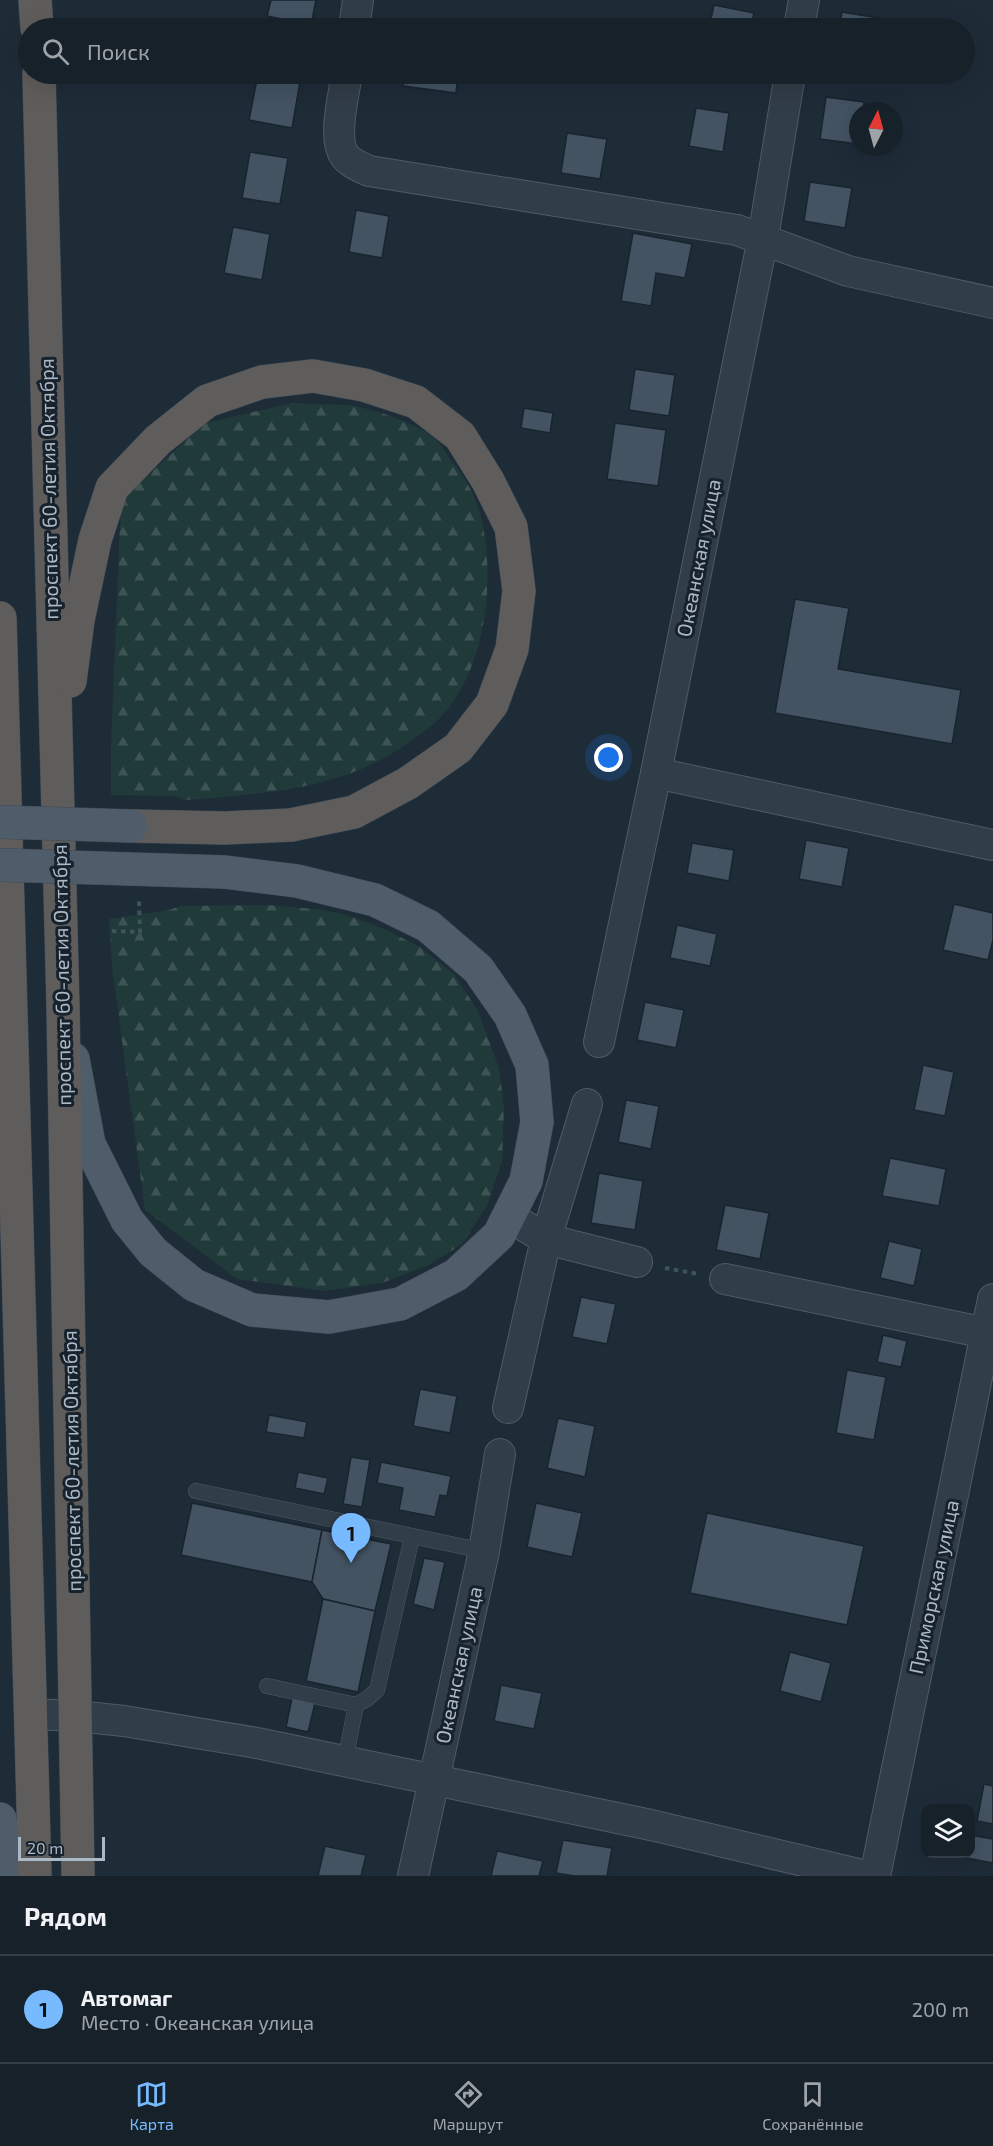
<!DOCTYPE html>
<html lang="ru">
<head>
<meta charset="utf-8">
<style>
	:root { --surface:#16212a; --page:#232e36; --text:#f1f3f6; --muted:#9ea3a8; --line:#353e47; --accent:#77baff }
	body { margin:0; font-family:"Exo 2",sans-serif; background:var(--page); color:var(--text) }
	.controls { position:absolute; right:18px; bottom:18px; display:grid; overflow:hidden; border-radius:12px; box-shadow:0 6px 24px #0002 }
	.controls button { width:54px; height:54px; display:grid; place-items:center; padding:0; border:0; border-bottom:2px solid var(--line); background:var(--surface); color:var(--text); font:30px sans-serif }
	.compass { position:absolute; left:849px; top:102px; width:54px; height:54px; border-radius:50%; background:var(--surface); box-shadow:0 6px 24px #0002; rotate:6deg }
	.scale { position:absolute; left:18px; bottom:15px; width:87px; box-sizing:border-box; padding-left:6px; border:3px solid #abb8c6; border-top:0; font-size:16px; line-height:21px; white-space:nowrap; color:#abb8c6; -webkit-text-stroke:4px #17222c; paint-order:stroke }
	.you { position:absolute; left:609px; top:758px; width:21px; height:21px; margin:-15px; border:4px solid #fff; border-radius:50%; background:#1a73e8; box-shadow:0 0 0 9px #1a73e833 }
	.badge { display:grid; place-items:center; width:39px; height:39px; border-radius:50%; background:var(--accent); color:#111; font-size:20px; font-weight:700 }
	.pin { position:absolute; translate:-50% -50px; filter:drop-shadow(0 2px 3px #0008) }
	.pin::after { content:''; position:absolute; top:32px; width:21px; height:18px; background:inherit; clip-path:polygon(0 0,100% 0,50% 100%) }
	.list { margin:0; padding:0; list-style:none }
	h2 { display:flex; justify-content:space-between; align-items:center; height:78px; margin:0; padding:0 24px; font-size:26px }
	h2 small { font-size:20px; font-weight:400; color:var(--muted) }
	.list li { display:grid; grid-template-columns:39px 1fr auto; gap:18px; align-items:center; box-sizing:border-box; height:108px; padding:0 24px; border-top:2px solid var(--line) }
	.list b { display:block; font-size:22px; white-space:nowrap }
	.list p { margin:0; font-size:20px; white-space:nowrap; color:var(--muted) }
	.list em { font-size:20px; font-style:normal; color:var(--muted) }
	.icon { flex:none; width:33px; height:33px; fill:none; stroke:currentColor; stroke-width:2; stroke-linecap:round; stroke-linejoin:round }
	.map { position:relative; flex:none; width:993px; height:1876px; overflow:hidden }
	.search { position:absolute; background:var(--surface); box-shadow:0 6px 24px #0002; left:18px; right:18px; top:18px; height:66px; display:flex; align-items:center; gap:15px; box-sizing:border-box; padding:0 21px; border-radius:33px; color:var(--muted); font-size:22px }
	.sheet { height:186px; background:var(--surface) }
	nav { display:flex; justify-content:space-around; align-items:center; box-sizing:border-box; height:84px; border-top:2px solid var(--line); background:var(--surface); font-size:16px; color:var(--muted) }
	nav a { display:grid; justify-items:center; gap:3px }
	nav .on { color:var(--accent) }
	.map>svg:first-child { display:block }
	.forest { fill:url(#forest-firs) }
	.building { fill:#435362; stroke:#19242f; stroke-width:1.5 }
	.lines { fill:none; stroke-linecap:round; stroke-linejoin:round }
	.service-casing { stroke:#4f5b67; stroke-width:16 }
	.minor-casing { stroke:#4f5b67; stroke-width:32 }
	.primary-casing { stroke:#3e4955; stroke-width:34 }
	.trunk-casing { stroke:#3c4853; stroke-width:34 }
	.path { stroke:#3d5556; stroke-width:4; stroke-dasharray:4.5 4.5; stroke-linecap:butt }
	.service { stroke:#313d48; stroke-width:15 }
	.minor { stroke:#313d48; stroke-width:30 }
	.primary { stroke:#4f5c69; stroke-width:33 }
	.trunk { stroke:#5f5d5c; stroke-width:33 }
	.primary-bridge-casing { stroke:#3e4955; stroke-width:34; stroke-linecap:butt }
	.primary-bridge { stroke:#4f5c69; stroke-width:33 }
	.labels { text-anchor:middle; stroke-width:6; stroke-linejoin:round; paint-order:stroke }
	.street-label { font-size:20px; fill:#abb8c6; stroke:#17222c }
</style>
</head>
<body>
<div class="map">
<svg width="993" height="1876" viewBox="0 0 993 1876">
	<defs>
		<pattern id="forest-firs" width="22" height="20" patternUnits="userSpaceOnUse" patternTransform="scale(1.5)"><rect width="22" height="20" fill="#203939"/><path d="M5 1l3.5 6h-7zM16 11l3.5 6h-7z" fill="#3e5454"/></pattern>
	</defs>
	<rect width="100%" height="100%" fill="#1e2c38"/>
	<g class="forest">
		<path d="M292,403C310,404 328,404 346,405C369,407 413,422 432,436C439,441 446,453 451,460C464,476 476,497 481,517C495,574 487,656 451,705C444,716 429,728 418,736C348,790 270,793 185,800L174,796L111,795V745L121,500L205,423Z"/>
		<path d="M268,905L315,909L344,914L384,929L420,947L454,974L478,1011L499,1068L504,1108L502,1161L488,1204L462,1244L429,1265L382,1283L325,1291L237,1279L145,1210L112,967L109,919L169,910L181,906Z"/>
	</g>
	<g class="building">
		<path d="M271,0H316L311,25L267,16Z"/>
		<path d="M714,5L754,13L751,28H709Z"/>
		<path d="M842,12L890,20L889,28H839Z"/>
		<path d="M258,74L300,82L292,128L249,120Z"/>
		<path d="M405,74H458L456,93L403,86Z"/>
		<path d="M826,97L864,102L863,111H858V144L820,139Z"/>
		<path d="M696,108L729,113L723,152L689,146Z"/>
		<path d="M567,133L607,139L600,179L561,173Z"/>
		<path d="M250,152L288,158L280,204L242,198Z"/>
		<path d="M810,182L852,188L845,228L804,221Z"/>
		<path d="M356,210L389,216L382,258L349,252Z"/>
		<path d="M233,227L270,234L262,280L224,273Z"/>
		<path d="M633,233L692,244L685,278L656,273L651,306L621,301Z"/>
		<path d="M635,369L675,375L669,416L629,410Z"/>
		<path d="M524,408L553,413L550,433L521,428Z"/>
		<path d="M615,423L666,430L658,486L607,479Z"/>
		<path d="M795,599L849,608L838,669L961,690L952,744L775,713Z"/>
		<path d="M806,840L849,848L842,887L799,879Z"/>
		<path d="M692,843L734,850L729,881L687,873Z"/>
		<path d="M954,904L993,913V940L988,960L943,950Z"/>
		<path d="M677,925L717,934L710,966L670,958Z"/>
		<path d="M645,1002L684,1010L676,1048L637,1040Z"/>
		<path d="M923,1065L954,1072L945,1116L914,1110Z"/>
		<path d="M626,1100L659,1106L651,1149L618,1142Z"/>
		<path d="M890,1158L946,1169L939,1206L882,1196Z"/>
		<path d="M599,1173L643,1181L635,1230L591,1223Z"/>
		<path d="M725,1205L769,1213L760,1259L716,1250Z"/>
		<path d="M889,1241L922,1249L914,1286L880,1278Z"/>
		<path d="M581,1297L616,1304L607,1344L572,1337Z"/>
		<path d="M883,1335L907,1341L901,1367L877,1362Z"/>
		<path d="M847,1370L886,1377L874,1440L836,1433Z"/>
		<path d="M420,1389L457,1396L450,1433L413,1426Z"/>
		<path d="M269,1415L307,1422L304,1438L266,1432Z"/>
		<path d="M558,1418L595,1426L585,1477L547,1468Z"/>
		<path d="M351,1457L370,1460L362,1507L343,1504Z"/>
		<path d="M381,1462L451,1476L447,1496L440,1495L435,1517L399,1510L403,1488L377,1483Z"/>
		<path d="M298,1472L328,1478L324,1494L295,1488Z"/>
		<path d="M192,1503L322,1530L312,1582L181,1555Z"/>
		<path d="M536,1503L582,1513L572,1557L527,1547Z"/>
		<path d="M707,1513L864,1546L847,1625L690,1593Z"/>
		<path d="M322,1530L391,1544L375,1611L323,1599L312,1582Z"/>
		<path d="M424,1558L445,1562L434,1610L413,1604Z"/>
		<path d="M323,1599L375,1611L358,1692L306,1681Z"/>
		<path d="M790,1652L831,1663L821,1702L780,1691Z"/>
		<path d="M501,1685L542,1693L534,1729L494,1721Z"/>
		<path d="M292,1698L315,1703L308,1732L286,1727Z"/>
		<path d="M984,1784L993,1786V1824L977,1821Z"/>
		<path d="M970,1835L993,1839V1863L956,1856L957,1854H970Z"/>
		<path d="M563,1840L612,1848L607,1876H574L556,1873Z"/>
		<path d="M325,1846L366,1855L361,1876H318Z"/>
		<path d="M497,1851L543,1861L539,1876H491Z"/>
	</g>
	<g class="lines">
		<defs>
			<g id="service">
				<path d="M196,1491L484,1551"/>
				<path d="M267,1686L356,1705"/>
				<path d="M345,1761L356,1705L367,1699L377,1690L412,1537"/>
			</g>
			<g id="minor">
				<path d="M354,28L358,0"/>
				<path d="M799,28L804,0"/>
				<path d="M347,74C344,94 332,139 345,156C350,163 361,167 369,171L737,230L848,271L993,303"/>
				<path d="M656,773L993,845"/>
				<path d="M599,1042L656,773L763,238L790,74"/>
				<path d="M508,1216L546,1239L637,1262"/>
				<path d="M725,1279L986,1333"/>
				<path d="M508,1408L546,1239L587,1104"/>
				<path d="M31,1714L77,1716L124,1721L257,1743L651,1825L867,1876"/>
				<path d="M413,1876L484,1551L500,1454"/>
				<path d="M875,1876L993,1299"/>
			</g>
			<g id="primary">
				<path d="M73,1059L89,1144L127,1220L153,1252L194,1285L252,1310L329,1317L400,1304L456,1275L499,1235L526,1181L537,1122L532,1065L510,1015L478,969L428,926L375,900L297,881L224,872L130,869"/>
				<path d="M0,1819L9,1876"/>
			</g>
			<g id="trunk">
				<path d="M35,0L37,28"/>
				<path d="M39,74L63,1007L78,1876"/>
				<path d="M0,618L35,1876"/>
				<path d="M70,681L78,620L95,540L112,488L158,440L207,401L262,382L313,376L364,385L416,402L460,436L488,481L511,527L519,591L512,649L492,704L458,748L408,783L354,812L291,825L225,828L131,826"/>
			</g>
		</defs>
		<use href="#service" class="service-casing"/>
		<use href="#minor" class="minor-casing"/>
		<use href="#primary" class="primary-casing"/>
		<use href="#trunk" class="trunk-casing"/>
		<g class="path">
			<path d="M112,931L140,932L139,901"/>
			<path d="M665,1268L699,1274"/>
		</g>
		<use href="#service" class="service"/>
		<use href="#minor" class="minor"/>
		<use href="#primary" class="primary"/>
		<use href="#trunk" class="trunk"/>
		<defs>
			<g id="primary-bridge">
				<path d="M0,822L131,826"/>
				<path d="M0,865L130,869"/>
			</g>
		</defs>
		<use href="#primary-bridge" class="primary-bridge-casing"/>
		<use href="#primary-bridge" class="primary-bridge"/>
	</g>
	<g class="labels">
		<g class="street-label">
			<text transform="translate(49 489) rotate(-91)" y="7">проспект 60-летия Октября</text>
			<text transform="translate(699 558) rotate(-79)" y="7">Океанская улица</text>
			<text transform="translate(62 975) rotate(-91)" y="7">проспект 60-летия Октября</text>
			<text transform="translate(72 1461) rotate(-91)" y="7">проспект 60-летия Октября</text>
			<text transform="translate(934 1587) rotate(-78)" y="7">Приморская улица</text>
			<text transform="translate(459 1665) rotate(-78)" y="7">Океанская улица</text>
		</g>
	</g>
</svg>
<div class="controls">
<button><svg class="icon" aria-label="layers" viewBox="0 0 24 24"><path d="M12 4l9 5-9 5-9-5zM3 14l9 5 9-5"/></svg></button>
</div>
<svg class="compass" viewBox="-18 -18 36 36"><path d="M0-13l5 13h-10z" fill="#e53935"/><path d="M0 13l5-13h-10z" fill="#9ea3a8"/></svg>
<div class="scale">20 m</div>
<div class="you"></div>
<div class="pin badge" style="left:351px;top:1563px">1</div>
<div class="search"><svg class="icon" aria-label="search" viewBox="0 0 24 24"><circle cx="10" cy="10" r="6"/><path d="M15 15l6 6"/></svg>Поиск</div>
</div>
<section class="sheet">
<h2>Рядом<small></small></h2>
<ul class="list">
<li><span class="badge">1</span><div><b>Автомаг</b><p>Место · Океанская улица</p></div><em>200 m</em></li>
</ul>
</section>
<nav>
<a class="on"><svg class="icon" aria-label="map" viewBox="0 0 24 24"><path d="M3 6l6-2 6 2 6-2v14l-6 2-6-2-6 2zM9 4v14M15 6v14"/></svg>Карта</a>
<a><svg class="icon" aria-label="directions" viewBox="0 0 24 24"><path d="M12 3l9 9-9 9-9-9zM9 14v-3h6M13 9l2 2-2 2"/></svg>Маршрут</a>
<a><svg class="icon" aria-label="saved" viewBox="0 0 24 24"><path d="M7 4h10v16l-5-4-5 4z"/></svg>Сохранённые</a>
</nav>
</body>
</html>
